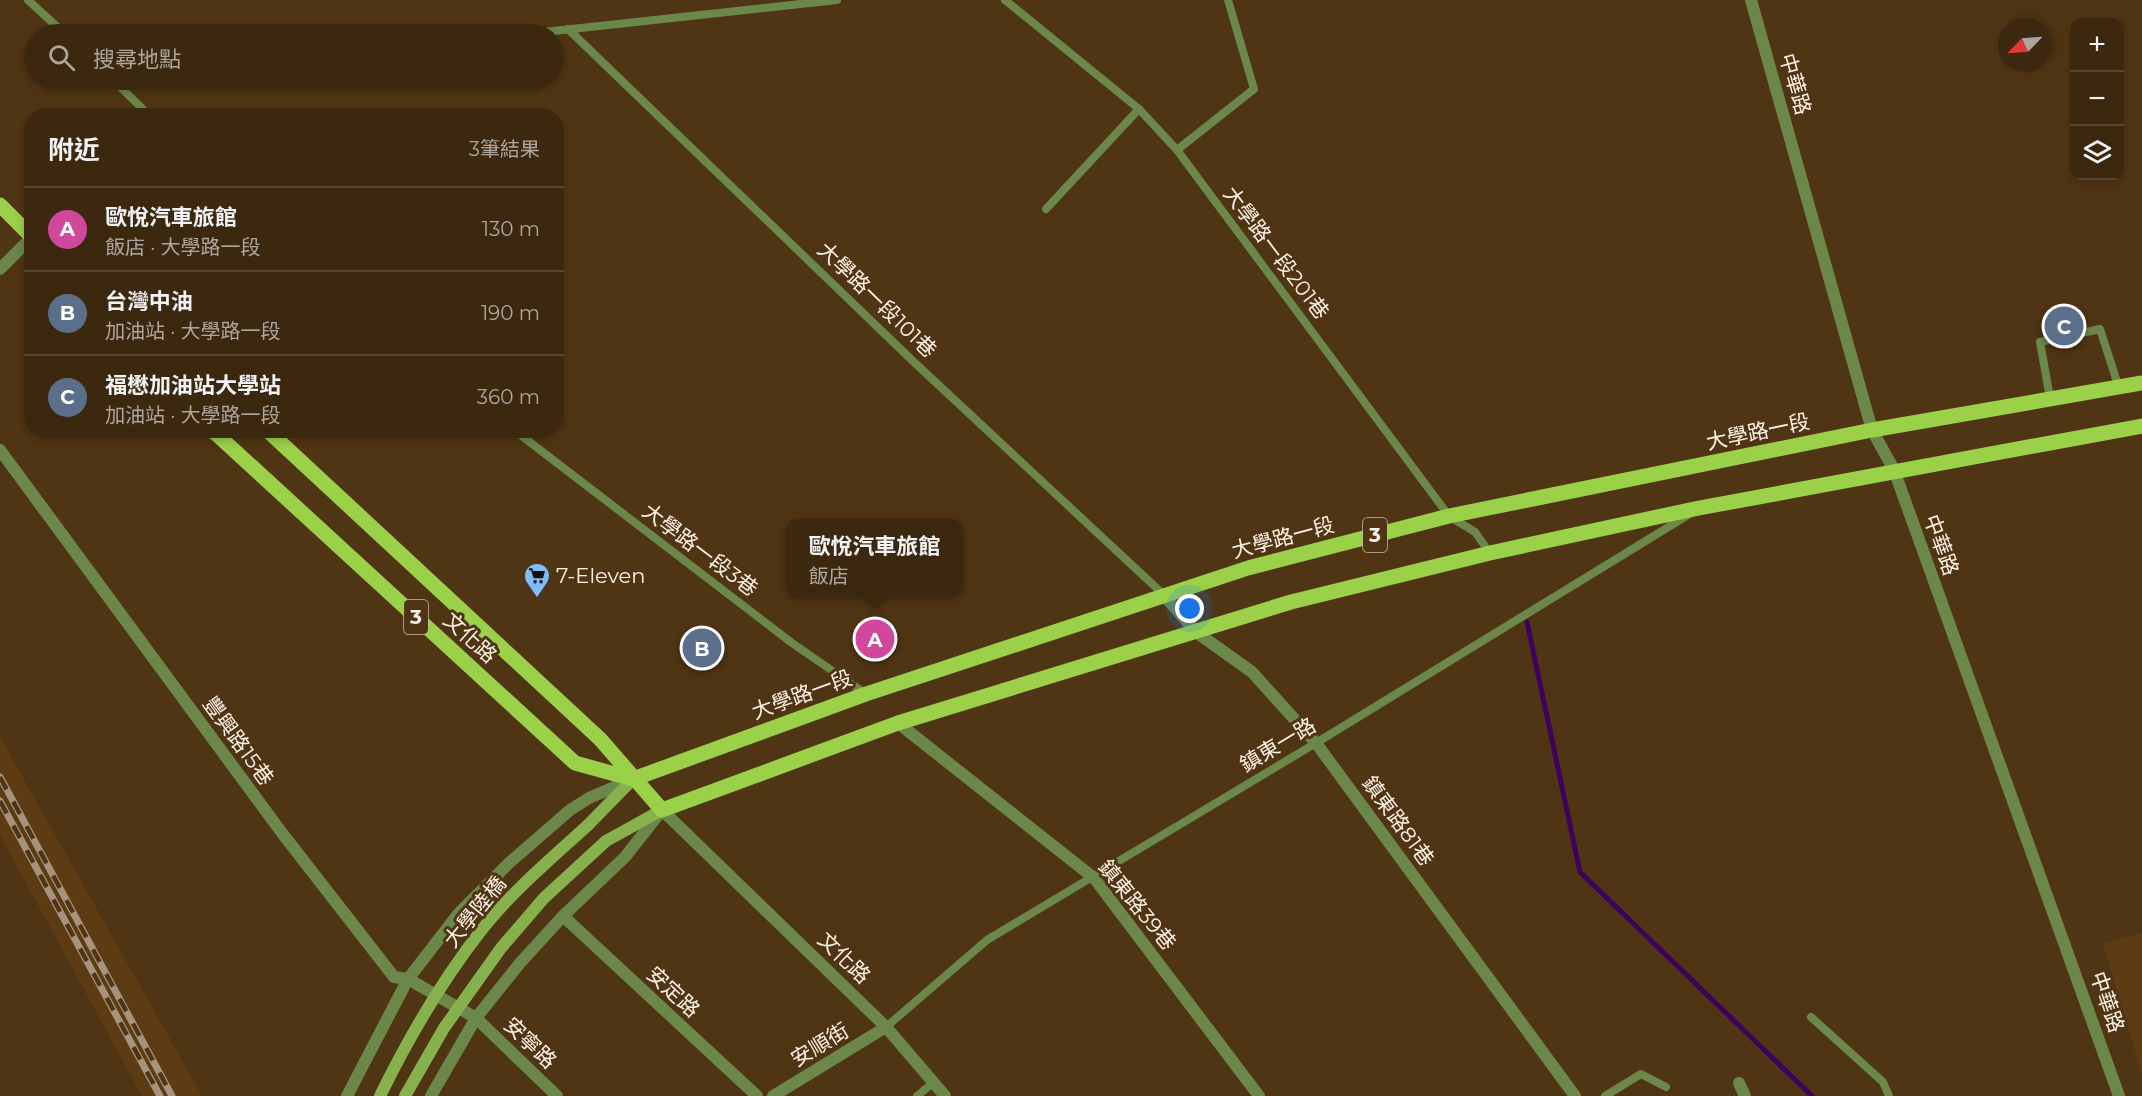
<!DOCTYPE html>
<html lang="zh-TW">
<head>
<meta charset="utf-8">
<style>
	:root { --surface:#3c280f; --page:#433018; --text:#f1f3f6; --muted:#aca69e; --line:#55442f; --accent:#7fbdf9 }
	body { margin:0; font-family:Montserrat,"Noto Sans TC",sans-serif; background:var(--page); color:var(--text) }
	.controls { position:absolute; right:18px; top:18px; display:grid; overflow:hidden; border-radius:12px; box-shadow:0 3px 9px #0003 }
	.controls button { width:54px; height:54px; display:grid; place-items:center; padding:0; border:0; border-bottom:2px solid var(--line); background:var(--surface); color:var(--text); font:30px sans-serif }
	.compass { position:absolute; left:1998px; top:18px; width:54px; height:54px; border-radius:50%; background:var(--surface); box-shadow:0 3px 9px #0003; rotate:245deg }
	.you { position:absolute; left:1190px; top:609px; width:21px; height:21px; margin:-15px; border:4px solid #fff; border-radius:50%; background:#1a73e8; box-shadow:0 0 0 9px #1a73e833 }
	.badge { display:grid; place-items:center; width:39px; height:39px; border-radius:50%; background:var(--accent); color:#fff; font-size:20px; font-weight:700 }
	.pin { position:absolute; translate:-50% -50%; border:3px solid #fff; box-shadow:0 2px 6px #0006 }
	.popup { position:absolute; left:786px; top:519px; width:177px; height:78px; box-sizing:border-box; display:grid; place-content:center; border-radius:12px; background:var(--surface); filter:drop-shadow(0 2px 4px #0005); font-size:20px; white-space:nowrap; color:var(--muted) }
	.popup b { font-size:22px; color:var(--text) }
	.popup::after { content:''; position:absolute; left:50%; top:100%; margin-left:-12px; border:12px solid transparent; border-top-color:var(--surface) }
	.list { margin:0; padding:0; list-style:none }
	h2 { display:flex; justify-content:space-between; align-items:center; height:78px; margin:0; padding:0 24px; font-size:26px }
	h2 small { font-size:20px; font-weight:400; color:var(--muted) }
	.list li { display:grid; grid-template-columns:39px 1fr auto; gap:18px; align-items:center; box-sizing:border-box; height:84px; padding:0 24px; border-top:2px solid var(--line) }
	.list b { display:block; font-size:22px; white-space:nowrap }
	.list p { margin:0; font-size:20px; white-space:nowrap; color:var(--muted) }
	.list em { font-size:20px; font-style:normal; color:var(--muted) }
	.icon { flex:none; width:33px; height:33px; fill:none; stroke:currentColor; stroke-width:2; stroke-linecap:round; stroke-linejoin:round }
	.map { position:relative; flex:none; width:2142px; height:1096px; overflow:hidden }
	.search { position:absolute; background:var(--surface); box-shadow:0 3px 9px #0003; left:24px; top:24px; width:540px; height:66px; display:flex; align-items:center; gap:15px; box-sizing:border-box; padding:0 21px; border-radius:33px; color:var(--muted); font-size:22px }
	.panel { position:absolute; background:var(--surface); box-shadow:0 3px 9px #0003; left:24px; top:108px; width:540px; height:330px; border-radius:24px }
	.map>svg:first-child { display:block }
	.built { fill:#5d3c14 }
	.lines { fill:none; stroke-linecap:round; stroke-linejoin:round }
	.stream { stroke:#3e015e; stroke-width:5 }
	.lane { stroke:#6c874a; stroke-width:8 }
	.street { stroke:#6c874a; stroke-width:12 }
	.secondary { stroke:#86b14c; stroke-width:12 }
	.primary { stroke:#9ad149; stroke-width:15 }
	.rail-casing { stroke:#a6937d; stroke-width:7 }
	.rail { stroke:#503514; stroke-width:4.5; stroke-dasharray:14; stroke-linecap:butt }
	.secondary-bridge { stroke:#86b14c; stroke-width:12 }
	.labels { text-anchor:middle; stroke-width:6; stroke-linejoin:round; paint-order:stroke }
	.shield { fill:#503514; stroke:#c9b9a8; stroke-width:1.5 }
	.shield-label { font-size:20px; font-weight:bold; fill:#fdf2e7 }
	.street-label { font-size:21px; fill:#fdf2e7; stroke:#503514 }
	.poi-label { font-size:21px; fill:#fdf2e7; stroke:#503514; text-anchor:start }
</style>
</head>
<body>
<div class="map">
<svg width="2142" height="1096" viewBox="0 0 2142 1096">
	<rect width="100%" height="100%" fill="#503514"/>
	<g class="built">
		<path d="M0,737L202,1096H142L0,835Z"/>
		<path d="M2142,933V1074L2103,944Z"/>
	</g>
	<g class="lines">
		<path class="stream" d="M1527,622L1580,872L1812,1096"/>
		<g class="lane">
			<path d="M28,0L65,34"/>
			<path d="M1005,0L1139,109L1177,150L1449,516L1475,532L1490,553"/>
			<path d="M568,29L916,364L1163,594"/>
			<path d="M526,34L837,0"/>
			<path d="M113,80L150,116"/>
			<path d="M116,83L145,80"/>
			<path d="M1177,150L1254,89L1228,0"/>
			<path d="M1046,209L1139,109"/>
			<path d="M2050,398L2040,342L2100,329L2118,385"/>
			<path d="M514,430L792,643L866,694"/>
			<path d="M1811,1017L1883,1082L1889,1096"/>
			<path d="M886,1027L987,940L1316,743L1688,515"/>
			<path d="M917,1096L934,1082"/>
			<path d="M1605,1096L1641,1074L1666,1087"/>
		</g>
		<g class="street">
			<path d="M1751,0L1872,430L1894,470L2119,1096"/>
			<path d="M0,269L32,237"/>
			<path d="M0,450L282,833L394,977L408,979L476,1018L557,1096"/>
			<path d="M1163,594L1196,632L1252,672L1316,743L1575,1096"/>
			<path d="M898,723L1094,878L1259,1096"/>
			<path d="M563,916L757,1096"/>
			<path d="M1739,1083L1745,1096"/>
			<path d="M347,1096L408,979L459,913L509,863L570,810L589,798L633,779"/>
			<path d="M431,1096L476,1018L520,963L563,916L625,857L662,810L886,1027L945,1096"/>
			<path d="M773,1096L886,1027"/>
		</g>
		<g class="secondary">
			<path d="M588,825L633,779"/>
			<path d="M606,841L662,810"/>
		</g>
		<g class="primary">
			<path d="M0,205L32,237"/>
			<path d="M212,430L575,763L633,779"/>
			<path d="M267,430L600,739L662,810L898,723L1291,602L1490,553L1699,508L2142,426"/>
			<path d="M633,779L866,694L1248,568L1449,516L1872,430L2142,383"/>
		</g>
		<defs>
			<g id="rail">
				<path d="M0,777L172,1096"/>
				<path d="M0,801L160,1096"/>
			</g>
		</defs>
		<use href="#rail" class="rail-casing"/>
		<use href="#rail" class="rail"/>
		<g class="secondary-bridge">
			<path d="M380,1096C408,1039 441,982 480,932C511,892 551,859 588,825"/>
			<path d="M405,1096L444,1028L501,948L544,898L606,841"/>
		</g>
	</g>
	<defs>
		<symbol id="supermarket-pin" viewBox="-11 -11 22 30"><path d="M0 17L-7.5 6A9.5 9.5 0 1 1 7.5 6Z" fill="#7fbdf9" stroke="#503514"/><path d="M-6-5.5h2.5l.6 2H6L4.5 2H-2.5L-4.4-4H-6ZM-1.5 3.2a1.3 1.3 0 1 0 .1 0ZM3 3.2a1.3 1.3 0 1 0 .1 0Z" fill="#111"/></symbol>
	</defs>
	<g fill-rule="evenodd">
		<use href="#supermarket-pin" x="522" y="561" width="30" height="40"/>
	</g>
	<g class="labels">
		<g class="shield">
			<rect x="1363" y="518" width="24" height="34" rx="4.5"/>
			<rect x="404" y="600" width="24" height="34" rx="4.5"/>
		</g>
		<g class="shield-label">
			<text x="1375" y="542">3</text>
			<text x="416" y="624">3</text>
		</g>
		<g class="street-label">
			<text transform="translate(1795 84) rotate(74)" y="7">中華路</text>
			<text transform="translate(1276 253) rotate(53)" y="7">大學路一段201巷</text>
			<text transform="translate(877 300) rotate(44)" y="7">大學路一段101巷</text>
			<text transform="translate(1758 432) rotate(-12)" y="7">大學路一段</text>
			<text transform="translate(1283 538) rotate(-15)" y="7">大學路一段</text>
			<text transform="translate(1941 545) rotate(70)" y="7">中華路</text>
			<text transform="translate(700 550) rotate(37)" y="7">大學路一段3巷</text>
			<text transform="translate(470 638) rotate(42)" y="7">文化路</text>
			<text transform="translate(802 695) rotate(-20)" y="7">大學路一段</text>
			<text transform="translate(238 741) rotate(54)" y="7">豐興路15巷</text>
			<text transform="translate(1278 745) rotate(-31)" y="7">鎮東一路</text>
			<text transform="translate(1398 821) rotate(54)" y="7">鎮東路81巷</text>
			<text transform="translate(1137 905) rotate(51)" y="7">鎮東路39巷</text>
			<text transform="translate(475 912) rotate(-51)" y="7">大學陸橋</text>
			<text transform="translate(844 958) rotate(44)" y="7">文化路</text>
			<text transform="translate(673 992) rotate(43)" y="7">安定路</text>
			<text transform="translate(2107 1002) rotate(71)" y="7">中華路</text>
			<text transform="translate(530 1043) rotate(44)" y="7">安寧路</text>
			<text transform="translate(820 1045) rotate(-31)" y="7">安順街</text>
		</g>
		<g class="poi-label">
			<text x="556" y="583">7-Eleven</text>
		</g>
	</g>
</svg>
<div class="controls">
<button>+</button>
<button>−</button>
<button><svg class="icon" aria-label="layers" viewBox="0 0 24 24"><path d="M12 4l9 5-9 5-9-5zM3 14l9 5 9-5"/></svg></button>
</div>
<svg class="compass" viewBox="-18 -18 36 36"><path d="M0-13l5 13h-10z" fill="#e53935"/><path d="M0 13l5-13h-10z" fill="#aca69e"/></svg>
<div class="you"></div>
<div class="pin badge" style="left:875px;top:639px;background:#d1479c">A</div>
<div class="popup"><b>歐悅汽車旅館</b>飯店</div>
<div class="pin badge" style="left:702px;top:648px;background:#5c6f8a">B</div>
<div class="pin badge" style="left:2064px;top:326px;background:#5c6f8a">C</div>
<div class="search"><svg class="icon" aria-label="search" viewBox="0 0 24 24"><circle cx="10" cy="10" r="6"/><path d="M15 15l6 6"/></svg>搜尋地點</div>
<section class="panel">
<h2>附近<small>3筆結果</small></h2>
<ul class="list">
<li><span class="badge" style="background:#d1479c">A</span><div><b>歐悅汽車旅館</b><p>飯店 · 大學路一段</p></div><em>130 m</em></li>
<li><span class="badge" style="background:#5c6f8a">B</span><div><b>台灣中油</b><p>加油站 · 大學路一段</p></div><em>190 m</em></li>
<li><span class="badge" style="background:#5c6f8a">C</span><div><b>福懋加油站大學站</b><p>加油站 · 大學路一段</p></div><em>360 m</em></li>
</ul>
</section>
</div>
</body>
</html>
